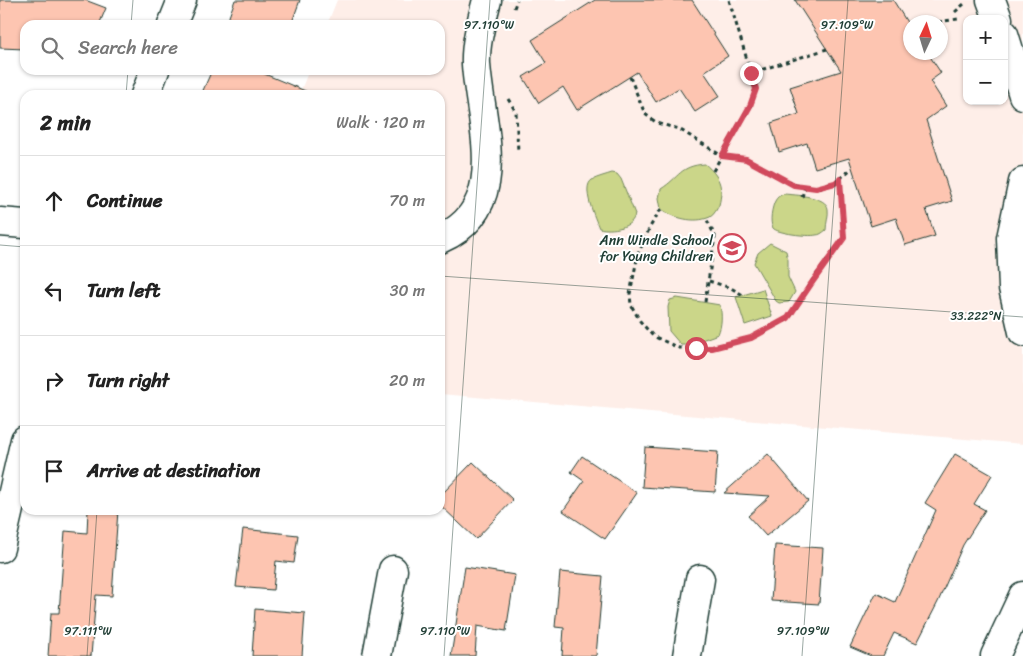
<!DOCTYPE html>
<html lang="en">
<head>
<meta charset="utf-8">
<style>
	:root { --surface:#fff; --page:#f2f2f2; --text:#222; --muted:#767676; --line:#e0e0e0 }
	body { margin:0; font-family:Sriracha,sans-serif; background:var(--page); color:var(--text) }
	.controls { position:absolute; right:15px; top:15px; display:grid; overflow:hidden; border-radius:10px; box-shadow:0 1px 4px #0004 }
	.controls button { width:45px; height:45px; display:grid; place-items:center; padding:0; border:0; border-bottom:1px solid var(--line); background:var(--surface); color:var(--text); font:25px sans-serif }
	.compass { position:absolute; left:903px; top:15px; width:45px; height:45px; border-radius:50%; background:var(--surface); box-shadow:0 1px 4px #0004; rotate:4deg }
	.stop { position:absolute; width:15px; height:15px; margin:-11px; border:4px solid #d1495b; border-radius:50%; background:#fff }
	.stop.end { background:#d1495b; border-color:#fff; box-shadow:0 1px 5px #0008 }
	.list { margin:0; padding:0; list-style:none }
	h2 { display:flex; justify-content:space-between; align-items:center; height:65px; margin:0; padding:0 20px; font-size:21px }
	h2 small { font-size:16px; font-weight:400; color:var(--muted) }
	.list li { display:grid; grid-template-columns:32px 1fr auto; gap:15px; align-items:center; box-sizing:border-box; height:90px; padding:0 20px; border-top:1px solid var(--line) }
	.list b { display:block; font-size:19px; white-space:nowrap }
	.list em { font-size:16px; font-style:normal; color:var(--muted) }
	.icon { flex:none; width:28px; height:28px; fill:none; stroke:currentColor; stroke-width:2; stroke-linecap:round; stroke-linejoin:round }
	.map { position:relative; flex:none; width:1023px; height:656px; overflow:hidden }
	.search { position:absolute; background:var(--surface); box-shadow:0 1px 4px #0004; left:20px; top:20px; width:425px; height:55px; display:flex; align-items:center; gap:12px; box-sizing:border-box; padding:0 18px; border-radius:15px; color:var(--muted); font-size:19px }
	.panel { position:absolute; background:var(--surface); box-shadow:0 1px 4px #0004; left:20px; top:90px; width:425px; height:425px; border-radius:15px }
	.map>svg:first-child { display:block }
	.built { fill:#feeee8; fill-rule:evenodd }
	.green { fill:#cbd689; stroke:#758a5e }
	.building { fill:#fdc5b1; stroke:#1f3d34 }
	.lines { fill:none; stroke-linecap:round; stroke-linejoin:round }
	.minor-casing { stroke:#1f3d34; stroke-width:31 }
	.path { stroke:#1f3d34; stroke-width:3; stroke-dasharray:4 4; stroke-linecap:butt }
	.minor { stroke:#fff; stroke-width:28 }
	.route { stroke:#d1495b; stroke-width:6 }
	.ticks { fill:none; stroke:#1f3d34; stroke-width:1; stroke-opacity:0.45 }
	.labels { text-anchor:middle; stroke-width:4; stroke-linejoin:round; paint-order:stroke }
	.poi-label { font-size:14px; fill:#1f3d34; stroke:#fff; text-anchor:end }
	.ticks-label { font-size:12px; text-anchor:middle; fill:#1f3d34; stroke:#fff; stroke-width:4; stroke-linejoin:round; paint-order:stroke }
</style>
</head>
<body>
<div class="map">
<svg width="1023" height="656" viewBox="0 0 1023 656">
	<rect width="100%" height="100%" fill="#fff"/>
	<filter id="ink" filterUnits="userSpaceOnUse"><feTurbulence type="fractalNoise" baseFrequency=".02" numOctaves="2"/><feDisplacementMap in="SourceGraphic" scale="10" xChannelSelector="R" yChannelSelector="G"/><feConvolveMatrix kernelMatrix="1 2 1 2 8 2 1 2 1" color-interpolation-filters="sRGB"/></filter>
	<g filter="url(#ink)">
		<path class="built" d="M337,0H1023V444L440,394V95H299L309,70H440V25H327ZM967,19H1004V101H967ZM910,22H940V52H910Z"/>
		<g class="green">
			<path d="M705,164C719,176 724,186 719,205C717,209 714,215 710,217C694,224 674,218 661,209L659,198L661,189C680,177 679,166 705,164Z"/>
			<path d="M612,173L617,174L621,179L635,214C633,228 612,231 599,228C595,218 581,187 592,180C598,177 606,175 612,173Z"/>
			<path d="M784,194C795,195 827,196 828,209C829,215 826,223 826,230C822,233 820,235 816,235C809,237 776,233 773,228C769,222 772,207 775,201C777,197 780,195 784,194Z"/>
			<path d="M770,243L786,251L788,260V277L795,292L789,302L779,303L776,301L754,263L758,253Z"/>
			<path d="M763,289L772,316L745,325L736,297Z"/>
			<path d="M677,298L720,305C722,315 722,325 718,334L688,345H681L669,331L668,307L670,300Z"/>
		</g>
		<g class="building">
			<path d="M0,0H85L106,8L99,25H25V49L0,48Z"/>
			<path d="M235,0H300L291,25H226Z"/>
			<path d="M595,0H692L728,56L704,72L720,96L695,112L679,88L656,102L637,72L577,110L563,87L539,103L523,77L546,63L532,40Z"/>
			<path d="M795,0H893L910,27V52H927L941,73L930,81L946,106L926,120L952,201L926,209L935,236L905,245L896,218L871,226L849,158L815,168L807,143L779,152L771,123L799,114L790,87L841,71Z"/>
			<path d="M212,70H255L315,95H201Z"/>
			<path d="M645,447L718,452L715,492L642,487Z"/>
			<path d="M768,454L808,501L766,536L748,516L770,496L724,493Z"/>
			<path d="M955,454L992,475L974,504L985,510L963,545L938,602L917,643L894,633L883,656H871L850,647L876,593L895,602L936,510L925,503Z"/>
			<path d="M582,456L637,493L605,539L563,511L584,481L571,472Z"/>
			<path d="M473,462L513,500L476,539L440,505V496Z"/>
			<path d="M88,510H118L112,596L96,595L91,656H48L51,613H59L65,531L87,533Z"/>
			<path d="M243,529L298,535L294,563L276,561L273,590L236,587Z"/>
			<path d="M775,545L823,548L819,604L771,601Z"/>
			<path d="M465,567L515,575L506,631L477,626L475,656H451Z"/>
			<path d="M560,572L603,576L596,656H562L564,628L555,627Z"/>
			<path d="M255,609L305,613L302,656H252Z"/>
		</g>
		<g class="lines">
			<defs>
				<g id="minor">
					<path d="M991,0L998,19"/>
					<path d="M172,25L182,0"/>
					<path d="M1004,34L1023,95"/>
					<path d="M145,95L155,70"/>
					<path d="M1023,182L1011,238L1013,288L1023,332"/>
					<path d="M0,222L25,224"/>
					<path d="M440,239C513,207 480,125 476,64C475,43 482,20 487,0"/>
					<path d="M0,548L25,440"/>
					<path d="M377,656L393,570"/>
					<path d="M687,656L700,579"/>
					<path d="M995,656L1023,596"/>
				</g>
			</defs>
			<use href="#minor" class="minor-casing"/>
			<g class="path">
				<path d="M729,0L751,73L827,49"/>
				<path d="M514,8L517,0"/>
				<path d="M955,12L964,4"/>
				<path d="M938,22L958,19"/>
				<path d="M906,46L910,43"/>
				<path d="M630,77L645,114L657,123L679,129L722,156L746,159L794,185L816,188L835,183L852,168"/>
				<path d="M508,99L516,112L518,152"/>
				<path d="M713,171L750,106L756,89L751,73"/>
				<path d="M802,197L805,186"/>
				<path d="M661,209L650,227L638,254L630,294L631,305L640,321L653,336L679,348H712L751,338L789,318L811,283L844,238L840,179"/>
				<path d="M709,281L731,288L743,295"/>
				<path d="M705,302L715,236L706,218"/>
			</g>
			<use href="#minor" class="minor"/>
		</g>
	</g>
	<g class="lines" filter="url(#ink)">
		<path class="route" d="M696,348H712L751,338L788,318L811,284L844,238L840,179L835,183L816,188L794,185L746,159L722,156L750,106L756,89L751,73"/>
	</g>
	<path class="ticks" d="M131,25L133,0M126,95L128,70M0,245L25,247M440,276L1023,317M87,656L97,510M444,656L490,0M802,656L848,0"/>
	<defs>
		<symbol id="school-ring" viewBox="-11 -11 22 22"><circle r="9.5" fill="#fff" stroke="#d1495b" stroke-width="1.5"/><path d="M0-5L7-2L0 1L-7-2ZM-4 1L0 2.5L4 1V4Q0 6-4 4Z" fill="#d1495b"/></symbol>
	</defs>
	<g fill-rule="evenodd">
		<use href="#school-ring" x="716" y="232" width="32" height="32"/>
	</g>
	<g class="labels">
		<g class="poi-label">
			<text x="713" y="245">Ann Windle School<tspan x="713" dy="16">for Young Children</tspan></text>
		</g>
	</g>
	<g class="ticks-label">
		<text x="489" y="29">97.110°W</text>
		<text x="847" y="29">97.109°W</text>
		<text x="976" y="320">33.222°N</text>
		<text x="88" y="635">97.111°W</text>
		<text x="445" y="635">97.110°W</text>
		<text x="803" y="635">97.109°W</text>
	</g>
</svg>
<div class="controls">
<button>+</button>
<button>−</button>
</div>
<svg class="compass" viewBox="-18 -18 36 36"><path d="M0-13l5 13h-10z" fill="#e53935"/><path d="M0 13l5-13h-10z" fill="#767676"/></svg>
<div class="stop" style="left:696px;top:348px"></div>
<div class="stop end" style="left:751px;top:73px"></div>
<div class="search"><svg class="icon" aria-label="search" viewBox="0 0 24 24"><circle cx="10" cy="10" r="6"/><path d="M15 15l6 6"/></svg>Search here</div>
<section class="panel">
<h2>2 min<small>Walk · 120 m</small></h2>
<ul class="list">
<li><svg class="icon" aria-label="ahead" viewBox="0 0 24 24"><path d="M12 20V5M6 11l6-6 6 6"/></svg><div><b>Continue</b></div><em>70 m</em></li>
<li><svg class="icon" aria-label="left" viewBox="0 0 24 24"><path d="M17 20v-9H6M10 6l-5 5 5 5"/></svg><div><b>Turn left</b></div><em>30 m</em></li>
<li><svg class="icon" aria-label="right" viewBox="0 0 24 24"><path d="M7 20v-9h11M14 6l5 5-5 5"/></svg><div><b>Turn right</b></div><em>20 m</em></li>
<li><svg class="icon" aria-label="arrive" viewBox="0 0 24 24"><path d="M6 21V4h12l-3 4 3 4H6"/></svg><div><b>Arrive at destination</b></div></li>
</ul>
</section>
</div>
</body>
</html>
